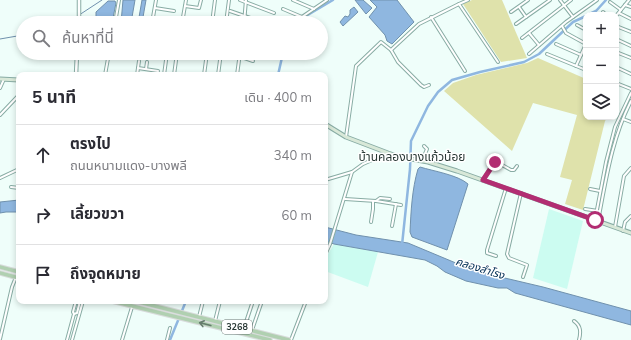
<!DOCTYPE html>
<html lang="th">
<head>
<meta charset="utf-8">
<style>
	:root { --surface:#fff; --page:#f7f7f7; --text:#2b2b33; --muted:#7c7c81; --line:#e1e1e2 }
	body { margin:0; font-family:Mulish,"Noto Sans Thai",sans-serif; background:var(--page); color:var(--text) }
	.controls { position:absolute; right:12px; top:12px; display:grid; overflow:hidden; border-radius:8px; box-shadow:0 2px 6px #0003 }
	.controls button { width:36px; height:36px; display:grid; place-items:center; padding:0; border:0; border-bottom:1px solid var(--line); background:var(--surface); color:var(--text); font:20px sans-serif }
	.stop { position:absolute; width:12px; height:12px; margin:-9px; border:3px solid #b22d72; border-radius:50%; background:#fff }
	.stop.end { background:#b22d72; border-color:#fff; box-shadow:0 1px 4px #0008 }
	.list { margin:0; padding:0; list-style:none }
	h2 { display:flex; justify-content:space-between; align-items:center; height:52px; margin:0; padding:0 16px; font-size:17px }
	h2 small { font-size:13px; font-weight:400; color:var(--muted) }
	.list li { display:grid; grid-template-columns:26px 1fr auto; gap:12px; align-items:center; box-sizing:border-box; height:60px; padding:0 16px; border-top:1px solid var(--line) }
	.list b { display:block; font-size:15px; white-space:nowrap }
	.list p { margin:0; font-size:13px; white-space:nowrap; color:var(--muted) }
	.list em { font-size:13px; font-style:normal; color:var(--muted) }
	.icon { flex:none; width:22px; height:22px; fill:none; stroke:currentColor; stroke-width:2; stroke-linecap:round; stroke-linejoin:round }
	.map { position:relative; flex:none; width:631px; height:340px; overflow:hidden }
	.search { position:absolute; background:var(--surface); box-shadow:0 2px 6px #0003; left:16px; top:16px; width:312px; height:44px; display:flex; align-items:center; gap:10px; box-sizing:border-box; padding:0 14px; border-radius:22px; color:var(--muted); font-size:15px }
	.panel { position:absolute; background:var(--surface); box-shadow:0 2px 6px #0003; left:16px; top:72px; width:312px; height:232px; border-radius:8px }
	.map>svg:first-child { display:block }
	.built { fill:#ccfcf1 }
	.green { fill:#dfe2ab }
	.water { fill:#8fb7e0; stroke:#7091ad }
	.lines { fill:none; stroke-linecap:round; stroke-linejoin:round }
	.stream { stroke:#7091ad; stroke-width:1 }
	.canal { stroke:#8fb7e0; stroke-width:2.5 }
	.minor-casing { stroke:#88aca4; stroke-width:4 }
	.tertiary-casing { stroke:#88aca4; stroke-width:4.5 }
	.secondary-casing { stroke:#88aca4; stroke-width:5 }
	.primary-casing { stroke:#d8dbdb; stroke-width:5.5 }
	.minor { stroke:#fff; stroke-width:2 }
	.tertiary { stroke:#fff; stroke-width:2.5 }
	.secondary { stroke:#d8e8d8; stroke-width:3 }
	.primary { stroke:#b0d0b1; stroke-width:3.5 }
	.oneway { stroke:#667c6d }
	.route { stroke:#b22d72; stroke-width:5 }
	.labels { text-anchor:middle; stroke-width:3; stroke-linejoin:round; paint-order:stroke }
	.shield { fill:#fff; stroke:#697472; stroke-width:1 }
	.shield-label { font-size:9px; font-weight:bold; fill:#293835 }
	.water-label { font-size:11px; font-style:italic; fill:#002d53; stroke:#fff }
	.quarter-label { font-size:12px; fill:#293835; stroke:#fff }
</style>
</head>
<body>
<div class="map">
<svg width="631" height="340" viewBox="0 0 631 340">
	<rect width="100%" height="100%" fill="#effefa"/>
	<g class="built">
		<path d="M549,209L583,221L567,289L533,278Z"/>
		<path d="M334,244L378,252L368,287L325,271V259Z"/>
	</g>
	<g class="green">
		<path d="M472,0H502L527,58L501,62L463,4Z"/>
		<path d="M538,58L586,79V117H608L605,121L583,210L565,204L572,180L560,177L577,115L533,103L512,151L444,91L453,83L476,75L527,63Z"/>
	</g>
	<g class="water">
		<path d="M123,0H135L131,23H121Z"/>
		<path d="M142,0H146L142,23H138Z"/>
		<path d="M355,0H363L372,8L366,14Z"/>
		<path d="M370,0H397L414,22L392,44L387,41L385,35L369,17L377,7Z"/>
		<path d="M108,1H115L116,3L112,23H96V12Z"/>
		<path d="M354,7L358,12L343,26L340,22L345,16L348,17L350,14V10Z"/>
		<path d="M420,167C433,171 458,175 468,184L447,250L412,237L410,232C411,211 412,189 418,169Z"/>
		<path d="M19,200V212H6L0,213V202Z"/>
		<path d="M325,227L356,235L408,243L475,271L543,287L631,311V325L515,293L507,288H498L466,281L445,272L437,266L425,260L334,244L325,241Z"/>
	</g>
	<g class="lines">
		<g class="stream">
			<path d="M61,23L73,19L102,0"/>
			<path d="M0,39L23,35"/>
		</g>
		<g class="canal">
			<path d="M587,15L596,11L606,0"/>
			<path d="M298,23L306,16L333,0"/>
			<path d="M278,75L283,53"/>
			<path d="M402,245L410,169L411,141L428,106L438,92L452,80L480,72L524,62L539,54L573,22L586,16"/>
			<path d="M170,340L186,301"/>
		</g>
		<defs>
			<g id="minor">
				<path d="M240,0L274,13"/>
				<path d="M293,0L314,9"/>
				<path d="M560,0L573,17"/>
				<path d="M610,2L621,10"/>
				<path d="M459,4L468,0"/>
				<path d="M625,5L631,7"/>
				<path d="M185,6L199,8L201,0"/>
				<path d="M519,7L526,17"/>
				<path d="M155,8L174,11"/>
				<path d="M283,9L302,17L327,0"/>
				<path d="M230,11L262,22"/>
				<path d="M511,12L528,0"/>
				<path d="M603,12L606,15"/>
				<path d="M619,13L631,19"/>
				<path d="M616,16L629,0"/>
				<path d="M431,17L465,71"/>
				<path d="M153,21L165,23"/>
				<path d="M115,23L119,0"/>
				<path d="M152,23L156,0"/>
				<path d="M182,23L186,0"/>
				<path d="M212,23L215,0"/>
				<path d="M226,23L229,0"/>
				<path d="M244,23L246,0"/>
				<path d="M516,24L550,0"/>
				<path d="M577,25L586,30"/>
				<path d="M562,26L566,33L586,44"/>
				<path d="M616,26L631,32"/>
				<path d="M529,33L539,45"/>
				<path d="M522,38L571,0"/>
				<path d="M616,39L631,46"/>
				<path d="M556,44L581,55"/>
				<path d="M391,50L398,62L421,85L424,87L429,85"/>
				<path d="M616,52L631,58"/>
				<path d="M230,53L253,61"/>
				<path d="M529,54L566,22L597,0"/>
				<path d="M547,54L586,70"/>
				<path d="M576,66L586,44"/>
				<path d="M616,67L631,74"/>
				<path d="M138,68L158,71"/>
				<path d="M146,69L147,62"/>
				<path d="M105,75L109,53"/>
				<path d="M137,75L139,61"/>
				<path d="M164,75L167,53"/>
				<path d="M174,75L177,53"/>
				<path d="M204,75L207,53"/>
				<path d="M218,75L221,53"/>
				<path d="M237,75L240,53"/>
				<path d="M616,83L631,89"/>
				<path d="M0,88L4,79"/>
				<path d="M0,115L19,95"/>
				<path d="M623,119L631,122"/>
				<path d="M346,137L356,66L381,42L391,50L419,24L459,4L498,62"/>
				<path d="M422,161L427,149L424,146"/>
				<path d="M0,178L19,169"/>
				<path d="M325,180L352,172"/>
				<path d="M483,180L495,161L511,170H514L517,166"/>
				<path d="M11,187L19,188"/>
				<path d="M18,188L19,175"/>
				<path d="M590,189L600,191"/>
				<path d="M521,193L507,254L509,258L527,265L523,277"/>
				<path d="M345,199L376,201L401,205"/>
				<path d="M376,201L380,198L390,199"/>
				<path d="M585,209L598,211"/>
				<path d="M595,220L606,162L615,127L631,93"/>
				<path d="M598,221C606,180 612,138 631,101"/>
				<path d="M371,222L373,209V201"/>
				<path d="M392,226L396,204"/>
				<path d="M615,227L624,176L631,168"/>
				<path d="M623,231L625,222L631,216"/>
				<path d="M325,255L330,244L352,172L363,164L388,153"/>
				<path d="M496,256L487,253V250L506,188"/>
				<path d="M74,314L77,313L80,301"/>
				<path d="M199,317L203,301"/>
				<path d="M215,321L220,301"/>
				<path d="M574,321C581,326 581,332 579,340"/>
				<path d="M244,328L253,301"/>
				<path d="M252,330L262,301"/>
				<path d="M0,339L12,287L16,277"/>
				<path d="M67,340L74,314L73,312L76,301"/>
				<path d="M72,340L83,301"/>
				<path d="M122,340L132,307"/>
				<path d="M167,340L170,328"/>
				<path d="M291,340L306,301"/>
			</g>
			<g id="tertiary">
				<path d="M79,23V0"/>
				<path d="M76,75L77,53"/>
			</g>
			<g id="secondary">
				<path d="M0,79L19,80"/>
				<path d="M325,124L346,137L388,153L400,157L428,162L457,171L631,233"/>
			</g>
			<g id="primary">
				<path d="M0,267L19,272"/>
				<path d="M0,273L19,278"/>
				<path d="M112,301L270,340"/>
				<path d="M135,301L289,340"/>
			</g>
		</defs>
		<use href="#minor" class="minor-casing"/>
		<use href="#tertiary" class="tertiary-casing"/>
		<use href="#secondary" class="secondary-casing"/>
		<use href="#primary" class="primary-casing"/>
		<use href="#minor" class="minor"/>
		<use href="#tertiary" class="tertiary"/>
		<use href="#secondary" class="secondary"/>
		<use href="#primary" class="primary"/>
	</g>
	<defs><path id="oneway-shaft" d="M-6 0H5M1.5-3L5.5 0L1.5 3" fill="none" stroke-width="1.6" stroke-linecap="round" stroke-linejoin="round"/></defs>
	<use class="oneway" href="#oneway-shaft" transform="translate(205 324) rotate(-166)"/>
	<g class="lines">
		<path class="route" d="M495,162L483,180L595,220"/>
	</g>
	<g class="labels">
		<rect class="shield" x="222" y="320" width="30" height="14" rx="3"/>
		<g class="shield-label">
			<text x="237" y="330">3268</text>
		</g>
		<g class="water-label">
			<text transform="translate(480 268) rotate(17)" y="4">คลองสำโรง</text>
		</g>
		<g class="quarter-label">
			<text x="412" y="161">บ้านคลองบางแก้วน้อย</text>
		</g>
	</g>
</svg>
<div class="controls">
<button>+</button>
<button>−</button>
<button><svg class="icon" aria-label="layers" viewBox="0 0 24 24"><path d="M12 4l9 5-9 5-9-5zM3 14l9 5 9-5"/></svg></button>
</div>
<div class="stop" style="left:595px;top:220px"></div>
<div class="stop end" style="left:495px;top:162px"></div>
<div class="search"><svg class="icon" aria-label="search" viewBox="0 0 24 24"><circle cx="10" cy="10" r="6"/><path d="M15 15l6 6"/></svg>ค้นหาที่นี่</div>
<section class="panel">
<h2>5 นาที<small>เดิน · 400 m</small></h2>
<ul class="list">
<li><svg class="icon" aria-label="ahead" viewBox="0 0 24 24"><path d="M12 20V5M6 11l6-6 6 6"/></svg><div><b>ตรงไป</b><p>ถนนหนามแดง-บางพลี</p></div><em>340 m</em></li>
<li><svg class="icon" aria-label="right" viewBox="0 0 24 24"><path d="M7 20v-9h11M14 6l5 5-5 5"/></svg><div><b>เลี้ยวขวา</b></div><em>60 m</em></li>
<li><svg class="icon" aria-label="arrive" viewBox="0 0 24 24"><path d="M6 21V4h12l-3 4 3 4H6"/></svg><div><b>ถึงจุดหมาย</b></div></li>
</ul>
</section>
</div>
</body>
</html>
